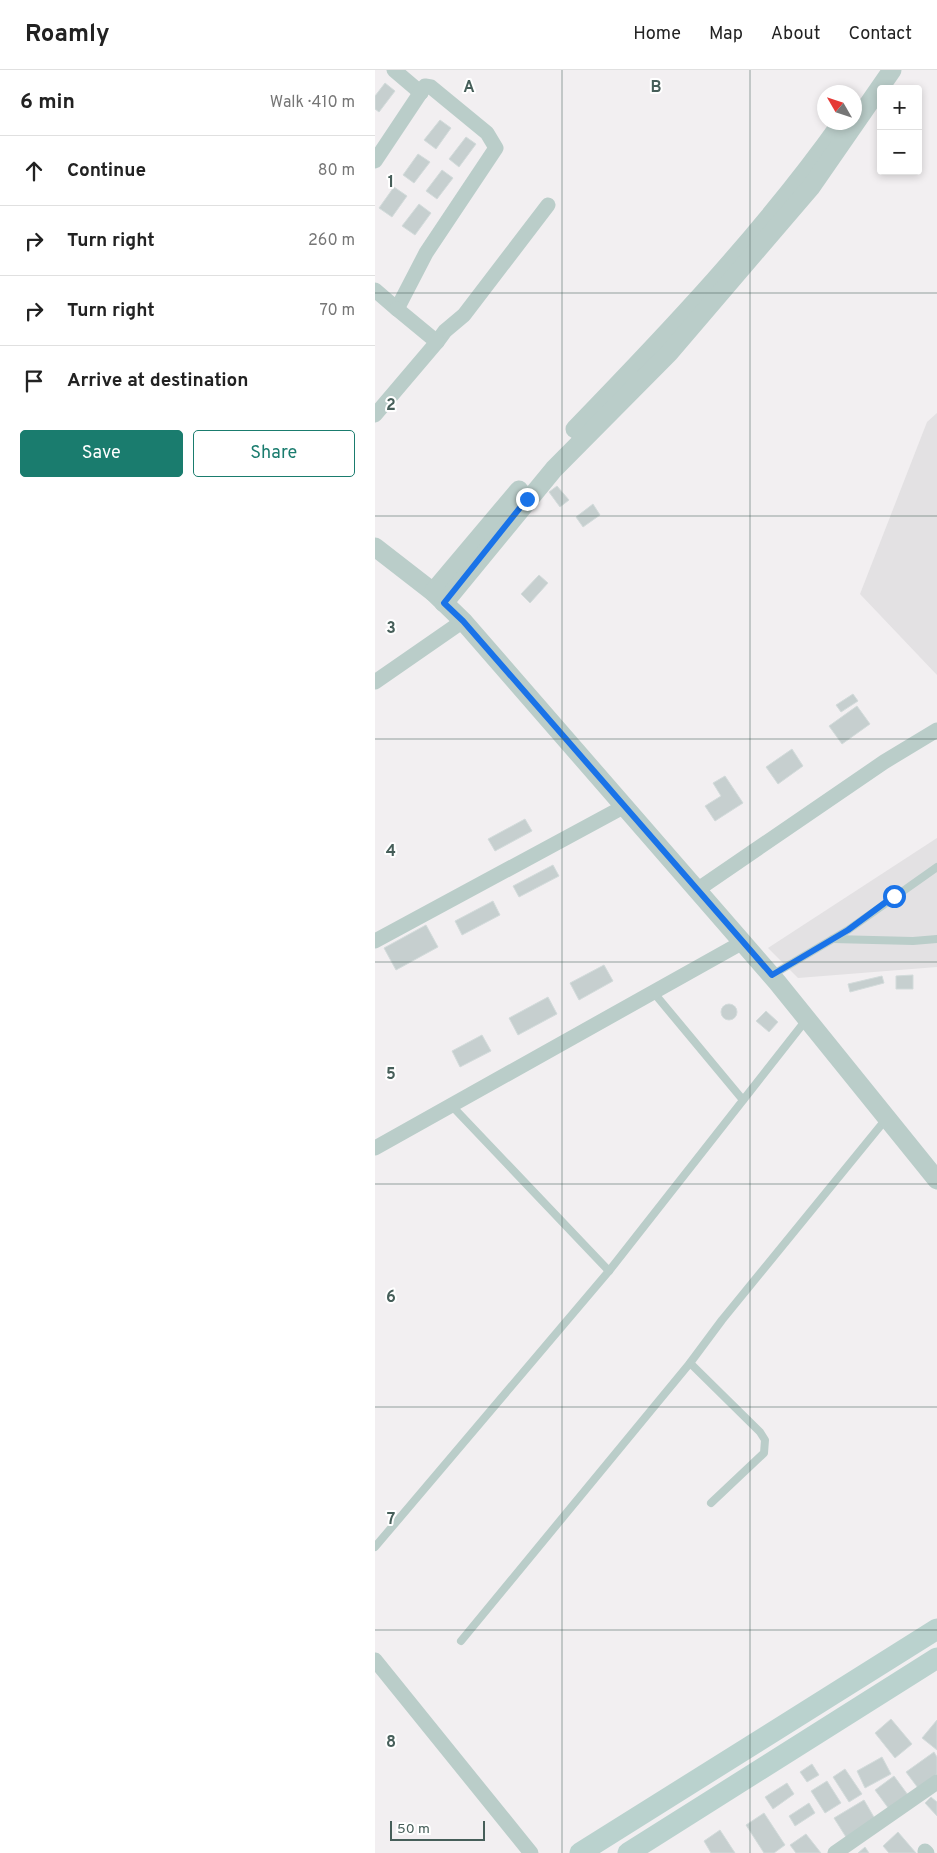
<!DOCTYPE html>
<html lang="en">
<head>
<meta charset="utf-8">
<style>
	:root { --surface:#fff; --page:#f2f2f2; --text:#222; --muted:#767676; --line:#e0e0e0; --accent:#1a7c6e }
	body { margin:0; font-family:Overpass,sans-serif; background:var(--page); color:var(--text) }
	.controls { position:absolute; right:15px; top:15px; display:grid; overflow:hidden; border-radius:5px; box-shadow:0 2px 8px #0003 }
	.controls button { width:45px; height:45px; display:grid; place-items:center; padding:0; border:0; border-bottom:1px solid var(--line); background:var(--surface); color:var(--text); font:25px sans-serif }
	.compass { position:absolute; left:442px; top:15px; width:45px; height:45px; border-radius:50%; background:var(--surface); box-shadow:0 2px 8px #0003; rotate:309deg }
	.scale { position:absolute; left:15px; bottom:12px; width:95px; box-sizing:border-box; padding-left:5px; border:2px solid #465e59; border-top:0; font-size:14px; line-height:18px; white-space:nowrap; color:#465e59; -webkit-text-stroke:4px #fff; paint-order:stroke }
	.stop { position:absolute; width:15px; height:15px; margin:-11px; border:4px solid #1a73e8; border-radius:50%; background:#fff }
	.stop.end { background:#1a73e8; border-color:#fff; box-shadow:0 1px 5px #0008 }
	.list { margin:0; padding:0; list-style:none }
	h2 { display:flex; justify-content:space-between; align-items:center; height:65px; margin:0; padding:0 20px; font-size:21px }
	h2 small { font-size:16px; font-weight:400; color:var(--muted) }
	.list li { display:grid; grid-template-columns:32px 1fr auto; gap:15px; align-items:center; box-sizing:border-box; height:70px; padding:0 20px; border-top:1px solid var(--line) }
	.list b { display:block; font-size:19px; white-space:nowrap }
	.list em { font-size:16px; font-style:normal; color:var(--muted) }
	.actions { display:flex; gap:10px; padding:15px 20px }
	.actions a { flex:1; padding:11px 0; border:1px solid var(--accent); border-radius:5px; text-align:center; font-size:18px; color:var(--accent) }
	.actions .main { background:var(--accent); color:#fff }
	.icon { flex:none; width:28px; height:28px; fill:none; stroke:currentColor; stroke-width:2; stroke-linecap:round; stroke-linejoin:round }
	.map { position:relative; flex:none; width:562px; height:1783px; overflow:hidden }
	header { display:flex; align-items:center; gap:30px; box-sizing:border-box; height:70px; padding:0 25px; background:var(--surface); border-bottom:1px solid var(--line) }
	header strong { font-size:24px }
	nav { display:flex; gap:28px; margin-inline-start:auto; font-size:18px }
	main { display:flex }
	aside { flex:1; background:var(--surface) }
	.map>svg:first-child { display:block }
	.education { fill:#e3e1e3 }
	.building { fill:#c6cfcf; stroke:#d3dbdb }
	.lines { fill:none; stroke-linecap:round; stroke-linejoin:round }
	.service { stroke:#bacdc9; stroke-width:8 }
	.minor { stroke:#bacdc9; stroke-width:15 }
	.tertiary { stroke:#bacdc9; stroke-width:19 }
	.secondary { stroke:#bad2ce; stroke-width:21 }
	.route { stroke:#1a73e8; stroke-width:6 }
	.grid { fill:none; stroke:#465e59; stroke-width:1; stroke-opacity:0.55 }
	.grid-label { font-size:16px; text-anchor:middle; font-weight:bold; fill:#465e59; stroke:#fff; stroke-width:4; stroke-linejoin:round; paint-order:stroke }
</style>
</head>
<body>
<header>
<strong>Roamly</strong>
<nav><a>Home</a><a>Map</a><a>About</a><a>Contact</a></nav>
</header>
<main>
<aside>
<h2>6 min<small>Walk · 410 m</small></h2>
<ul class="list">
<li><svg class="icon" aria-label="ahead" viewBox="0 0 24 24"><path d="M12 20V5M6 11l6-6 6 6"/></svg><div><b>Continue</b></div><em>80 m</em></li>
<li><svg class="icon" aria-label="right" viewBox="0 0 24 24"><path d="M7 20v-9h11M14 6l5 5-5 5"/></svg><div><b>Turn right</b></div><em>260 m</em></li>
<li><svg class="icon" aria-label="right" viewBox="0 0 24 24"><path d="M7 20v-9h11M14 6l5 5-5 5"/></svg><div><b>Turn right</b></div><em>70 m</em></li>
<li><svg class="icon" aria-label="arrive" viewBox="0 0 24 24"><path d="M6 21V4h12l-3 4 3 4H6"/></svg><div><b>Arrive at destination</b></div></li>
</ul>
<div class="actions"><a class="main">Save</a><a>Share</a></div>
</aside>
<div class="map">
<svg width="562" height="1783" viewBox="0 0 562 1783">
	<rect width="100%" height="100%" fill="#f2eff1"/>
	<g class="education">
		<path d="M562,343V605L485,524L552,352Z"/>
		<path d="M562,768V897L423,908L393,878Z"/>
	</g>
	<g class="building">
		<path d="M10,13L20,21L4,42L0,39V26Z"/>
		<path d="M65,50L76,58L61,79L49,70Z"/>
		<path d="M91,67L101,74L84,97L74,89Z"/>
		<path d="M43,84L55,92L39,113L28,105Z"/>
		<path d="M67,100L78,108L62,129L51,121Z"/>
		<path d="M19,117L32,126L17,147L4,138Z"/>
		<path d="M44,134L56,143L40,165L27,156Z"/>
		<path d="M182,416L194,430L185,437L174,422Z"/>
		<path d="M218,434L225,445L208,457L201,447Z"/>
		<path d="M164,505L173,513L155,533L146,524Z"/>
		<path d="M478,624L483,631L466,642L461,635Z"/>
		<path d="M482,636L495,654L467,674L454,656Z"/>
		<path d="M417,679L428,696L403,714L391,697Z"/>
		<path d="M350,706L368,733L340,751L330,736L346,726L338,713Z"/>
		<path d="M150,749L157,761L120,781L113,769Z"/>
		<path d="M178,795L184,806L144,827L138,816Z"/>
		<path d="M118,831L125,845L87,865L80,851Z"/>
		<path d="M51,855L63,877L21,900L9,878Z"/>
		<path d="M229,895L238,911L204,930L195,913Z"/>
		<path d="M538,905V919H521V906Z"/>
		<path d="M507,906L509,913L475,922L473,914Z"/>
		<path d="M173,927L182,944L143,965L134,948Z"/>
		<circle cx="354" cy="942" r="8"/>
		<path d="M391,941L403,952L394,962L381,951Z"/>
		<path d="M107,965L116,981L85,997L77,981Z"/>
		<path d="M516,1649L537,1674L520,1688L500,1663Z"/>
		<path d="M562,1650V1680L547,1668Z"/>
		<path d="M559,1682L562,1687V1704L543,1718L531,1702Z"/>
		<path d="M507,1687L516,1704L490,1718L482,1701Z"/>
		<path d="M437,1694L444,1705L432,1712L425,1702Z"/>
		<path d="M470,1699L487,1724L474,1732L458,1707Z"/>
		<path d="M519,1706L533,1725L514,1739L500,1720Z"/>
		<path d="M452,1711L466,1733L450,1743L436,1721Z"/>
		<path d="M412,1713L419,1724L398,1739L390,1727Z"/>
		<path d="M556,1727L562,1732V1746L550,1733Z"/>
		<path d="M489,1730L500,1749L471,1767L459,1748Z"/>
		<path d="M434,1733L440,1743L420,1756L414,1746Z"/>
		<path d="M389,1743L410,1775L399,1783H389L371,1755Z"/>
		<path d="M345,1760L360,1783H336L329,1771Z"/>
		<path d="M523,1762L541,1783H514L508,1776Z"/>
		<path d="M431,1764L446,1783H421L415,1775Z"/>
		<path d="M490,1777L494,1783H483Z"/>
	</g>
	<g class="lines">
		<g class="service">
			<path d="M458,869L538,871L562,869"/>
			<path d="M397,905L473,860L562,797"/>
			<path d="M279,923L368,1030"/>
			<path d="M76,1035L234,1201"/>
			<path d="M315,1293L385,1362L390,1370L389,1383L336,1433"/>
			<path d="M0,1477L234,1201L431,950"/>
			<path d="M86,1571L315,1293L347,1250L511,1049"/>
		</g>
		<g class="minor">
			<path d="M19,0L46,23"/>
			<path d="M0,91L50,16L56,17L112,63L121,78L51,183L22,239L0,220"/>
			<path d="M62,272L70,261L89,245L173,135"/>
			<path d="M0,345L62,272L22,239"/>
			<path d="M0,612L88,551"/>
			<path d="M322,820L509,692L562,660"/>
			<path d="M0,871L250,736"/>
			<path d="M0,1078L368,872"/>
			<path d="M0,1590L156,1783"/>
			<path d="M550,1781L552,1783"/>
			<path d="M460,1783L562,1712"/>
		</g>
		<g class="tertiary">
			<path d="M200,359C294,262 388,163 467,52"/>
			<path d="M0,477L58,522L88,551L402,912L562,1110"/>
			<path d="M58,522L144,420"/>
			<path d="M69,533L179,399L294,283L436,117L517,0"/>
		</g>
		<g class="secondary">
			<path d="M205,1783L562,1559"/>
			<path d="M253,1783L562,1588"/>
		</g>
	</g>
	<g class="lines">
		<path class="route" d="M152,429L69,533L88,551L397,905L473,860L519,826"/>
	</g>
	<path class="grid" d="M187,0V1783M375,0V1783M0,223H562M0,446H562M0,669H562M0,892H562M0,1114H562M0,1337H562M0,1560H562"/>
	<g class="grid-label">
		<text x="94" y="22">A</text>
		<text x="281" y="22">B</text>
		<text x="16" y="117">1</text>
		<text x="16" y="340">2</text>
		<text x="16" y="563">3</text>
		<text x="16" y="786">4</text>
		<text x="16" y="1009">5</text>
		<text x="16" y="1232">6</text>
		<text x="16" y="1454">7</text>
		<text x="16" y="1677">8</text>
	</g>
</svg>
<div class="controls">
<button>+</button>
<button>−</button>
</div>
<svg class="compass" viewBox="-18 -18 36 36"><path d="M0-13l5 13h-10z" fill="#e53935"/><path d="M0 13l5-13h-10z" fill="#767676"/></svg>
<div class="scale">50 m</div>
<div class="stop" style="left:519px;top:826px"></div>
<div class="stop end" style="left:152px;top:429px"></div>
</div>
</main>
</body>
</html>
